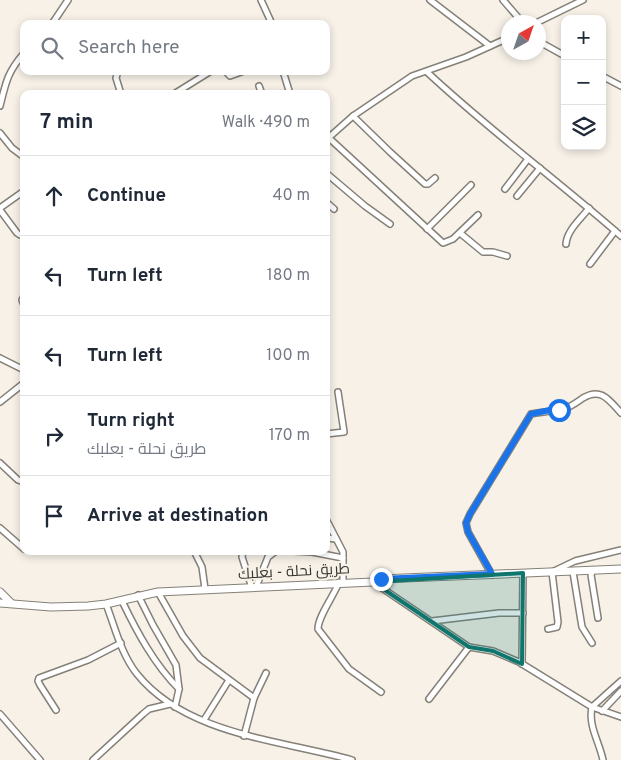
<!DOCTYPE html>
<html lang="en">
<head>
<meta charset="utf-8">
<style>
	:root { --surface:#fff; --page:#f6f6f7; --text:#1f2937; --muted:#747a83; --line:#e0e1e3 }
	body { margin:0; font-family:Overpass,Cairo,sans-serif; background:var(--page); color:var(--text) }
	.controls { position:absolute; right:15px; top:15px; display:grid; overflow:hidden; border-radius:10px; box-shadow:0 2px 8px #0003 }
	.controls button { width:45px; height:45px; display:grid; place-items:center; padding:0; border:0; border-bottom:1px solid var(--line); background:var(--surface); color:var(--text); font:25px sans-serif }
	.compass { position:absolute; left:501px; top:15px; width:45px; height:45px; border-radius:50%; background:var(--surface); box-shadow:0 2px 8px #0003; rotate:40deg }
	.stop { position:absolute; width:15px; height:15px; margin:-11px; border:4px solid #1a73e8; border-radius:50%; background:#fff }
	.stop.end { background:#1a73e8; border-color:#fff; box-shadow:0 1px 5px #0008 }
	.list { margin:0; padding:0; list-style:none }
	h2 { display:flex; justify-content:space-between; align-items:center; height:65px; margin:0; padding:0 20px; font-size:21px }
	h2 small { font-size:16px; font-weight:400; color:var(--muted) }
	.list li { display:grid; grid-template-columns:32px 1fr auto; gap:15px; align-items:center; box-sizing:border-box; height:80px; padding:0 20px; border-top:1px solid var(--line) }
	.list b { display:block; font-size:19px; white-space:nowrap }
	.list p { margin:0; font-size:16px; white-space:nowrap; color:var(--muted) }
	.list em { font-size:16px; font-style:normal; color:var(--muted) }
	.icon { flex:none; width:28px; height:28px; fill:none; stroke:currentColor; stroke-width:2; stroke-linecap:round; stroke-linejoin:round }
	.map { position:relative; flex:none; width:621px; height:760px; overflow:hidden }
	.search { position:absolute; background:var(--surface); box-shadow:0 2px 8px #0003; left:20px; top:20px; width:310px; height:55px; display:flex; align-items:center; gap:12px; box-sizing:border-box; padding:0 18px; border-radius:10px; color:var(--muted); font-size:19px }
	.panel { position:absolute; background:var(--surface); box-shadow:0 2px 8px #0003; left:20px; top:90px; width:310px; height:465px; border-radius:10px }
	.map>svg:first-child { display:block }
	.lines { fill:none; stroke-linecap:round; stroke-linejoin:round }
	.street-casing { stroke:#858078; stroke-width:8 }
	.secondary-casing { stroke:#858078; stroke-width:9 }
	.street { stroke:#fff; stroke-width:5 }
	.secondary { stroke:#fff; stroke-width:7 }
	.route { stroke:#1a73e8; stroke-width:6 }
	.marked { fill:#0f766e; fill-opacity:0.2; stroke:#0f766e; stroke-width:4; stroke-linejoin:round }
	.labels { text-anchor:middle; stroke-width:4.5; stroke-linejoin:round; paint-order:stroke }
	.street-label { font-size:15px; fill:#373531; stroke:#f7f1e8 }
</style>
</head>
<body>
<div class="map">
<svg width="621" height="760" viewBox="0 0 621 760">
	<rect width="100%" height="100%" fill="#f7f1e8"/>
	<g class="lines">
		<defs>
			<g id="street">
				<path d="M261,0L272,24"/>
				<path d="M430,0L490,46"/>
				<path d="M503,0L522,22"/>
				<path d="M538,22L583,0"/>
				<path d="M52,24L68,0"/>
				<path d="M538,41L565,56"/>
				<path d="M118,71L116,78L121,94"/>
				<path d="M225,71L230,76L244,71"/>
				<path d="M283,71L290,94"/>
				<path d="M427,72C489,130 557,180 621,236"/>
				<path d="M602,76L621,86"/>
				<path d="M259,86L262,94"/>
				<path d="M174,94L211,71"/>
				<path d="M0,106C6,82 7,73 24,53"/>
				<path d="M353,116L390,152L425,184H428L435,178"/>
				<path d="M0,133L12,148L24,157"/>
				<path d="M329,138L443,243L453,239L478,215"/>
				<path d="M326,140L353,116L412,76L466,57L508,38"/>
				<path d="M326,173L365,206L390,224"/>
				<path d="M505,189L528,159"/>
				<path d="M517,196L540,168"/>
				<path d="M326,202L334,209"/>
				<path d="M0,208L24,191"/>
				<path d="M0,210L17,233L20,235H24"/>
				<path d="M427,229L471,185"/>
				<path d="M460,233L483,252H493L507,256"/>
				<path d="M566,244C567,230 581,219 589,208"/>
				<path d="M590,264L615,231"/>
				<path d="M24,296L22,300L24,305"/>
				<path d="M0,358L24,370"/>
				<path d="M0,402L24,383"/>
				<path d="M326,434L344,432L338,392"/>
				<path d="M0,463L18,480L24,482"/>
				<path d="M326,519L343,552V582"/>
				<path d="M0,528L24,549"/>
				<path d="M326,538L336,539"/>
				<path d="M194,551L202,567L205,589"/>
				<path d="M243,551L242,557L252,588"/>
				<path d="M293,551L312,552L343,558"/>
				<path d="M593,570L591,575L598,618"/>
				<path d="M573,572L582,627L592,643"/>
				<path d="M492,575L468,532L466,523L470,514L531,414C542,412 555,411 566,408C572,406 577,402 583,398C601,387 609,400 621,413"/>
				<path d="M339,582C334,596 318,616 318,629L349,669L381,692"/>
				<path d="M373,582L469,647L493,651L519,662L592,707C588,726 599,741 603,760"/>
				<path d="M256,587L268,557L276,551"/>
				<path d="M158,592L183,636L200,658L254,698"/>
				<path d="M138,595L153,625L176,665L179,689L175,707"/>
				<path d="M122,601C137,632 154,664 179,689"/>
				<path d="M106,604C115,627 121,654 137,674C186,735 281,740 352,760"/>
				<path d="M432,621L499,613H523"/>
				<path d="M548,629L557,627L558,622L552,572L575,561L621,550"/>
				<path d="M522,664L523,573"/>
				<path d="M621,681L592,707L621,717"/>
				<path d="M429,699L469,647"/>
				<path d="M56,710L40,685L38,681L39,678L88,660L121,643"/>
				<path d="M602,711L621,691"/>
				<path d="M0,714L40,760"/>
				<path d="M204,720L229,680"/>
				<path d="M244,736L254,698L266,673"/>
				<path d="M93,760L143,714L149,709L170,704"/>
			</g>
			<g id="secondary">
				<path d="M0,592L11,603"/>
				<path d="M0,603L51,607L88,606L106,604L158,592L373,582L381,579L621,569"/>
			</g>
		</defs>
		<use href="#street" class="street-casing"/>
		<use href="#secondary" class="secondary-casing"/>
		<use href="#street" class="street"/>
		<use href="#secondary" class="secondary"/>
	</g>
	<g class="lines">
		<path class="route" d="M381,579L492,574L468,532L466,523L470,514L531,414L550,410H559"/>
	</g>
	<path class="marked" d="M523,573L522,664L493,651L469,647L373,582Z"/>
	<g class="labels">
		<g class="street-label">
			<text transform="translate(294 571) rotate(-3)" y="5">طريق نحلة - بعلبك</text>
		</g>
	</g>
</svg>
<div class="controls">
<button>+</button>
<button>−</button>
<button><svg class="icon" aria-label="layers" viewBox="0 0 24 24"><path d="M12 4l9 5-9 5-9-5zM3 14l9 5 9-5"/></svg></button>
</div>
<svg class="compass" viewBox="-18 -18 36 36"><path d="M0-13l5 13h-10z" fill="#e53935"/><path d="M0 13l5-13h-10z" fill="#747a83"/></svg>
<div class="stop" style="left:559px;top:410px"></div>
<div class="stop end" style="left:381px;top:579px"></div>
<div class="search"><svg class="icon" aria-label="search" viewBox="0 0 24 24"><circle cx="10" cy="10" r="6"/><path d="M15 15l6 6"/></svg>Search here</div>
<section class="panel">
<h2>7 min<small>Walk · 490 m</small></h2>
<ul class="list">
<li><svg class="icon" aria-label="ahead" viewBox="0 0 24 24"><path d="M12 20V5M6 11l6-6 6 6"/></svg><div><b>Continue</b></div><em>40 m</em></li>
<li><svg class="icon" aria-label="left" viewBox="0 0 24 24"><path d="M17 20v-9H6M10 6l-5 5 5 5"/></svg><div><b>Turn left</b></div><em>180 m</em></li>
<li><svg class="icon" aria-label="left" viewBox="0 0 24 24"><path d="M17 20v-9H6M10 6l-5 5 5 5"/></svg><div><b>Turn left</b></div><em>100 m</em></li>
<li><svg class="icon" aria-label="right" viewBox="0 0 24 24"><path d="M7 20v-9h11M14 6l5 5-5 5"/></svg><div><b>Turn right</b><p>طريق نحلة - بعلبك</p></div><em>170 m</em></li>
<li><svg class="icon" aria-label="arrive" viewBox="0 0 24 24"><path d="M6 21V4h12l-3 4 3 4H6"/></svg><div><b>Arrive at destination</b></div></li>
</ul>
</section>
</div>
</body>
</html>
